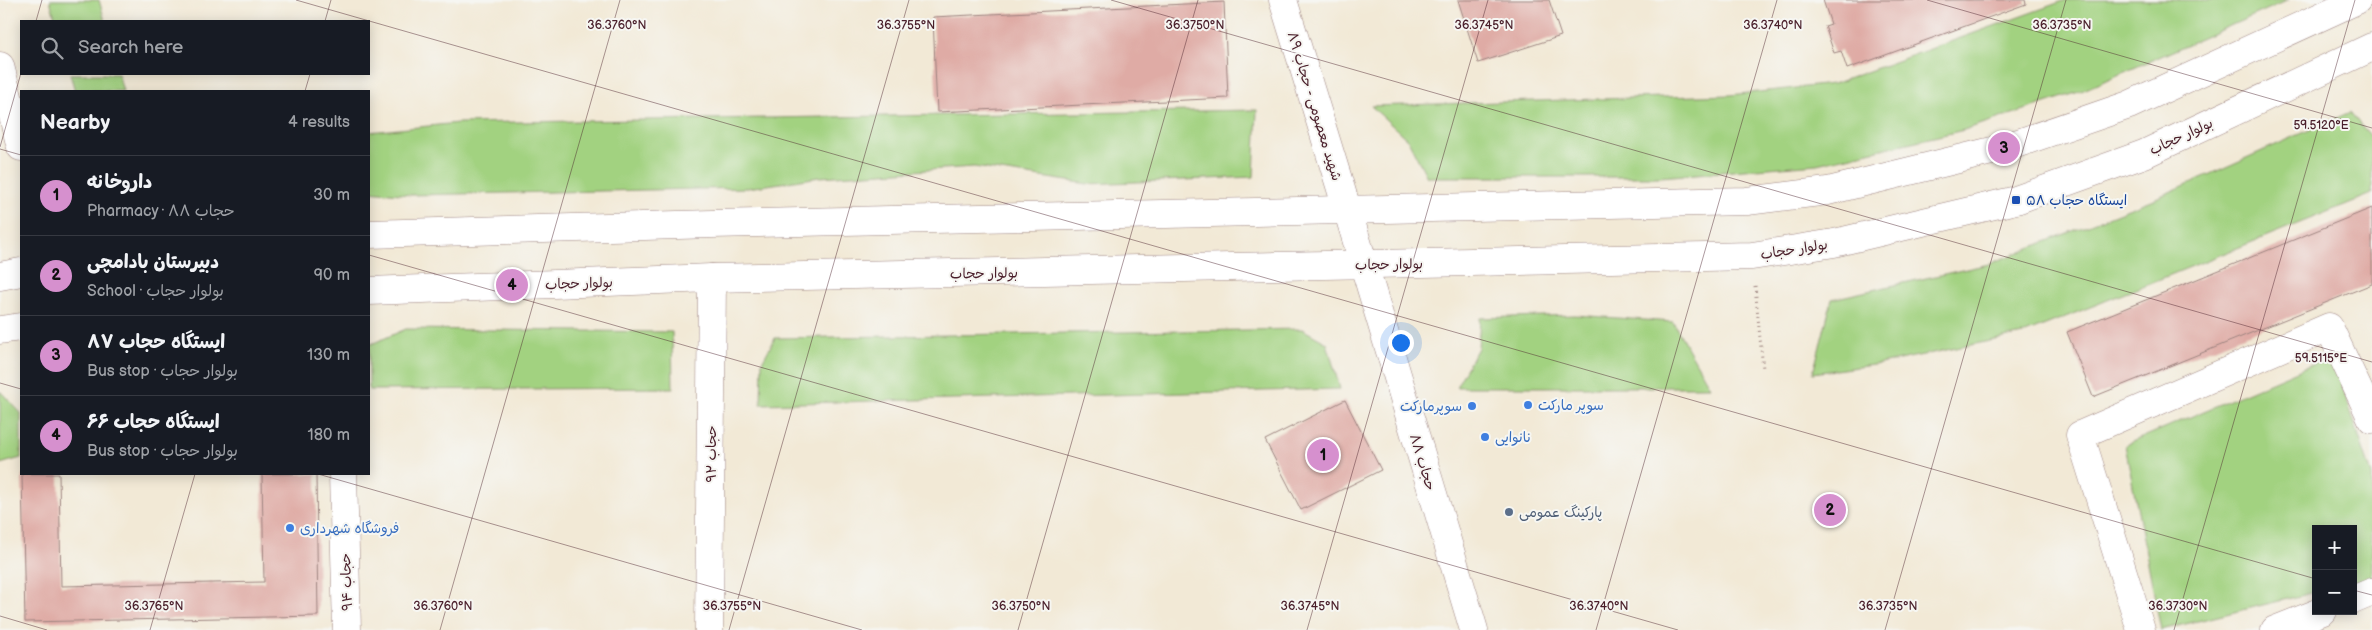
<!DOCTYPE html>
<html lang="en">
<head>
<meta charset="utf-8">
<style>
	:root { --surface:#171b24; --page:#20242c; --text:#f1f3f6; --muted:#9ea1a6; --line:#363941; --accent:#d690ce }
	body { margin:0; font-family:"Balsamiq Sans","Playpen Sans Arabic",sans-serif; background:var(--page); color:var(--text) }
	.controls { position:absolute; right:15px; bottom:15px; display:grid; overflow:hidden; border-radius:0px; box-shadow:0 2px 12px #0003 }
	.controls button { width:45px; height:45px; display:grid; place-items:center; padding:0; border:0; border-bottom:1px solid var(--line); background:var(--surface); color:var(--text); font:25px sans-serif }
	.you { position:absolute; left:1400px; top:342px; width:18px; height:18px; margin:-12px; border:4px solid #fff; border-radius:50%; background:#1a73e8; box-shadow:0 0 0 8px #1a73e833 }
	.badge { display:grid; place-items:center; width:32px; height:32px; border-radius:50%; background:var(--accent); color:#111; font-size:16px; font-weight:700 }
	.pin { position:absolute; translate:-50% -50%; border:2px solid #fff; box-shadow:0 1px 5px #0006 }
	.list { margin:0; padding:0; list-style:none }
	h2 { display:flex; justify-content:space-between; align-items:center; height:65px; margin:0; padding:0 20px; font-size:21px }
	h2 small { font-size:16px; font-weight:400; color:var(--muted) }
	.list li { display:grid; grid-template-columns:32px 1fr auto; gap:15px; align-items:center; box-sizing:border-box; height:80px; padding:0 20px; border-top:1px solid var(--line) }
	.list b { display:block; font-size:19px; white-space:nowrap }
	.list p { margin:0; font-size:16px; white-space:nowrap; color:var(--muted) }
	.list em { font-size:16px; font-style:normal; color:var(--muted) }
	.icon { flex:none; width:28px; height:28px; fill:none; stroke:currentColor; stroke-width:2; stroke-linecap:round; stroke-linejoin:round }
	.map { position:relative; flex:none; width:2372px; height:630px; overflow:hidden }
	.search { position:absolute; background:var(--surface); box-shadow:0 2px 12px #0003; left:20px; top:20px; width:350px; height:55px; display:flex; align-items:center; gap:12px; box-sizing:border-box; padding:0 18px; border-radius:0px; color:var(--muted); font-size:19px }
	.panel { position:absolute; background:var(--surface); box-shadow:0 2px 12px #0003; left:20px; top:90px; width:350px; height:385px; border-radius:0px }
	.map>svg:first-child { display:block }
	.green { fill:#a2d280; stroke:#767856 }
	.building { fill:#dfaba5 }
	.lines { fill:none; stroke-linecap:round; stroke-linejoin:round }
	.minor-casing { stroke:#9e8480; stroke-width:29 }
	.major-casing { stroke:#9e8480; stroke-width:29 }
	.path { stroke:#9e8480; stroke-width:3; stroke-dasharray:1 4; stroke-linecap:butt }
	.minor { stroke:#fff; stroke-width:28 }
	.major { stroke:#fff; stroke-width:28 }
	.ticks { fill:none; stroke:#4a1f2b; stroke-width:1; stroke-opacity:0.45 }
	.transit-dot { fill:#1a4fb4; stroke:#f6f6f2; stroke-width:2 }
	.shop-dot { fill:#3f7fe0; stroke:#f6f6f2; stroke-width:2 }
	.service-dot { fill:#5c6f8a; stroke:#f6f6f2; stroke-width:2 }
	.labels { text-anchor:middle; stroke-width:4; stroke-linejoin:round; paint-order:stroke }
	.street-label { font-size:14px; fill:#4a1f2b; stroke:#f6f6f2 }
	.transit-label { font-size:14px; fill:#164399; stroke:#f6f6f2; text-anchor:start }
	.shop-label { font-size:14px; fill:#366cbe; stroke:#f6f6f2; text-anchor:start }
	.service-label { font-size:14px; fill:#4e5e75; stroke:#f6f6f2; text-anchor:start }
	.ticks-label { font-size:12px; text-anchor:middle; fill:#4a1f2b; stroke:#f6f6f2; stroke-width:4; stroke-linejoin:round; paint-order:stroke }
</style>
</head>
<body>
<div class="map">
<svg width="2372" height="630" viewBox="0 0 2372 630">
	<rect width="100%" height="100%" fill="#f6f6f2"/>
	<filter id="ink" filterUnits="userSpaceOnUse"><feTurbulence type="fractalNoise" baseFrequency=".02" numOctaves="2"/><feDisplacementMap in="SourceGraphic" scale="10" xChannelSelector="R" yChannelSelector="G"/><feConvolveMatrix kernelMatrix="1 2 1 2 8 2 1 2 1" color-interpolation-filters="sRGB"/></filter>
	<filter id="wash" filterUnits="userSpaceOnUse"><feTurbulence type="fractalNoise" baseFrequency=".0096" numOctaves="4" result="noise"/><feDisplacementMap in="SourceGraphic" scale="20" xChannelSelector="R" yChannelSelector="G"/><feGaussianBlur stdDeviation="1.12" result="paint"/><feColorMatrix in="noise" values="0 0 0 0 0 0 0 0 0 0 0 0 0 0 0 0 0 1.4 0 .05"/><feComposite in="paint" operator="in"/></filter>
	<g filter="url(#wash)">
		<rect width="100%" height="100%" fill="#f2e9d6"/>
		<g class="green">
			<path d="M50,0H99L105,21H56Z"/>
			<path d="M2066,0H2289L2079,92L1964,130L1817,164L1660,177H1427L1408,140L1371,106L1730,95L1833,84Z"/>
			<path d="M70,74H118L123,91H75Z"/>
			<path d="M1257,110L1254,177L1088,184L974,167L820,177L748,188L411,195L369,191V132L458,123Z"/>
			<path d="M2350,112L2372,139V194L2023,334L1880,364L1813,373L1832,299L1989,264L2156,198Z"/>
			<path d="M1575,315L1673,322L1710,387H1456L1478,348L1480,318Z"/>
			<path d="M406,329L672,332L673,388L369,390V345Z"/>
			<path d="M1302,329L1327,343L1340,389L761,404L762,362L775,338Z"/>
			<path d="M2332,356L2372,475V578L2353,582V529H2316V592L2161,630L2125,445Z"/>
			<path d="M0,391L21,413V458L0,464Z"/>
		</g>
		<g id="blocks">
			<g class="building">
				<path d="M1458,0H1549L1561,36L1478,63Z"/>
				<path d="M1823,0H2025L2026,4L1847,69L1841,51L1834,53L1825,26L1831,24Z"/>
				<path d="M1224,2L1228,98L937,112L933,17Z"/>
				<path d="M2372,208V284L2093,397L2067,332Z"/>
				<path d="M1345,400L1381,470L1301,510L1265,440Z"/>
				<path d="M22,474H59L61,586L264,582L262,474H316L318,616L25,622Z"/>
			</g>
		</g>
	</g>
	<g filter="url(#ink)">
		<use href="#blocks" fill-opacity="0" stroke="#9e8480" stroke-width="1"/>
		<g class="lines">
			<defs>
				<g id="minor">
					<path d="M1283,0L1348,212"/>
					<path d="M0,66L21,147"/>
					<path d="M1364,265L1474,630"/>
					<path d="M343,474L347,630"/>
					<path d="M2353,600L2372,592"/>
					<path d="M709,630L712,278"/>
					<path d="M2141,630L2080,435L2329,327L2372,419"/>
					<path d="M2275,630L2323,611"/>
				</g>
				<g id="major">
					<path d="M1348,212L1364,265"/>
					<path d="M369,234L712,224L1747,201L1828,191L2004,148L2129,105L2357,0"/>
					<path d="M0,276L21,272"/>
					<path d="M369,291L712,278L1752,256L1834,243L2016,200L2144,154L2372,47"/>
					<path d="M0,330L21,327"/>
				</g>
			</defs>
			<use href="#minor" class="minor-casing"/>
			<use href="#major" class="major-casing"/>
			<path class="path" d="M1755,286L1763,369"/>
			<use href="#minor" class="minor"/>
			<use href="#major" class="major"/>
		</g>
	</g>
	<path class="ticks" d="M296,0L2316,579M1111,0L2372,362M1927,0L2372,128M36,21L42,0M325,21L331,0M305,91L310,74M0,147L21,73M0,149L21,155M369,255L1678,630M0,383L21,389M318,474L862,630M2353,590L2372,595M0,616L47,630M150,630L195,474M440,630L620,0M729,630L909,0M1018,630L1198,0M1307,630L1488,0M1596,630L1777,0M1885,630L2066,0M2174,630L2355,0"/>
	<rect class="transit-dot" x="2011" y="195" width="10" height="10" rx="2.5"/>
	<g class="shop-dot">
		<circle cx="1528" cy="405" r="5"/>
		<circle cx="1472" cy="406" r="5"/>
		<circle cx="1485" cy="437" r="5"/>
		<circle cx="290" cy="528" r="5"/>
	</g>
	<circle class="service-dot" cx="1509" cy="512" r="5"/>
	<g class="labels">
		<g class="street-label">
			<text transform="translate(1315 106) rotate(73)" y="5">شهید معصومی - حجاب ۸۹</text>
			<text transform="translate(2181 136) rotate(-25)" y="5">بولوار حجاب</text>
			<text transform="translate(1794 249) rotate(-9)" y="5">بولوار حجاب</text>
			<text transform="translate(1389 264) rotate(-1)" y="5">بولوار حجاب</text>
			<text transform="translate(984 273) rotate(-1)" y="5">بولوار حجاب</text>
			<text transform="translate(579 283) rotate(-2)" y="5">بولوار حجاب</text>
			<text transform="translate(711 454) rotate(-90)" y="5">حجاب ۹۲</text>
			<text transform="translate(1423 462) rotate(73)" y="5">حجاب ۸۸</text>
			<text transform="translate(346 582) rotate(-92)" y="5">حجاب ۹۴</text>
		</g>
		<g class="transit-label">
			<text x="2026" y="205">ایستگاه حجاب ۵۸</text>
		</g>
		<g class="shop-label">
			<text x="1538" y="410">سوپر مارکت</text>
			<text x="1462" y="411" text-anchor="end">سوپرمارکت</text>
			<text x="1495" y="442">نانوایی</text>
			<text x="300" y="533">فروشگاه شهرداری</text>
		</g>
		<g class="service-label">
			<text x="1519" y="517">پارکینگ عمومی</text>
		</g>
	</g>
	<g class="ticks-label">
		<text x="617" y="29">36.3760°N</text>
		<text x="906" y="29">36.3755°N</text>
		<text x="1195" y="29">36.3750°N</text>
		<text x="1484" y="29">36.3745°N</text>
		<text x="1773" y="29">36.3740°N</text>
		<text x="2062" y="29">36.3735°N</text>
		<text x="2321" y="129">59.5120°E</text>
		<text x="2321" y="362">59.5115°E</text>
		<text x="154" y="610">36.3765°N</text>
		<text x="443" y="610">36.3760°N</text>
		<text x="732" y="610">36.3755°N</text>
		<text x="1310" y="610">36.3745°N</text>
		<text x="1599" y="610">36.3740°N</text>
		<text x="1888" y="610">36.3735°N</text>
		<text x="1021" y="610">36.3750°N</text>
		<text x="2178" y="610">36.3730°N</text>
	</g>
</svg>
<div class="controls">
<button>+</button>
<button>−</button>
</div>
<div class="you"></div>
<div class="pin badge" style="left:1323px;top:455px">1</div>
<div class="pin badge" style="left:1830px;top:510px">2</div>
<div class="pin badge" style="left:2004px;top:148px">3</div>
<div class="pin badge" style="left:512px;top:285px">4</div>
<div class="search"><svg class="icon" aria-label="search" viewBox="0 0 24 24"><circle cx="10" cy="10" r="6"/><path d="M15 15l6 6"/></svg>Search here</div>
<section class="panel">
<h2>Nearby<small>4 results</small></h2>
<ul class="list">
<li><span class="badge">1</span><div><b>داروخانه</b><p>Pharmacy · حجاب ۸۸</p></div><em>30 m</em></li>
<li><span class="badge">2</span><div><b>دبیرستان بادامچی</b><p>School · بولوار حجاب</p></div><em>90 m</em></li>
<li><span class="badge">3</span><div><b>ایستگاه حجاب ۸۷</b><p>Bus stop · بولوار حجاب</p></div><em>130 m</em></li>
<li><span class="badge">4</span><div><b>ایستگاه حجاب ۶۶</b><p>Bus stop · بولوار حجاب</p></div><em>180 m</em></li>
</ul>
</section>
</div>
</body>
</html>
